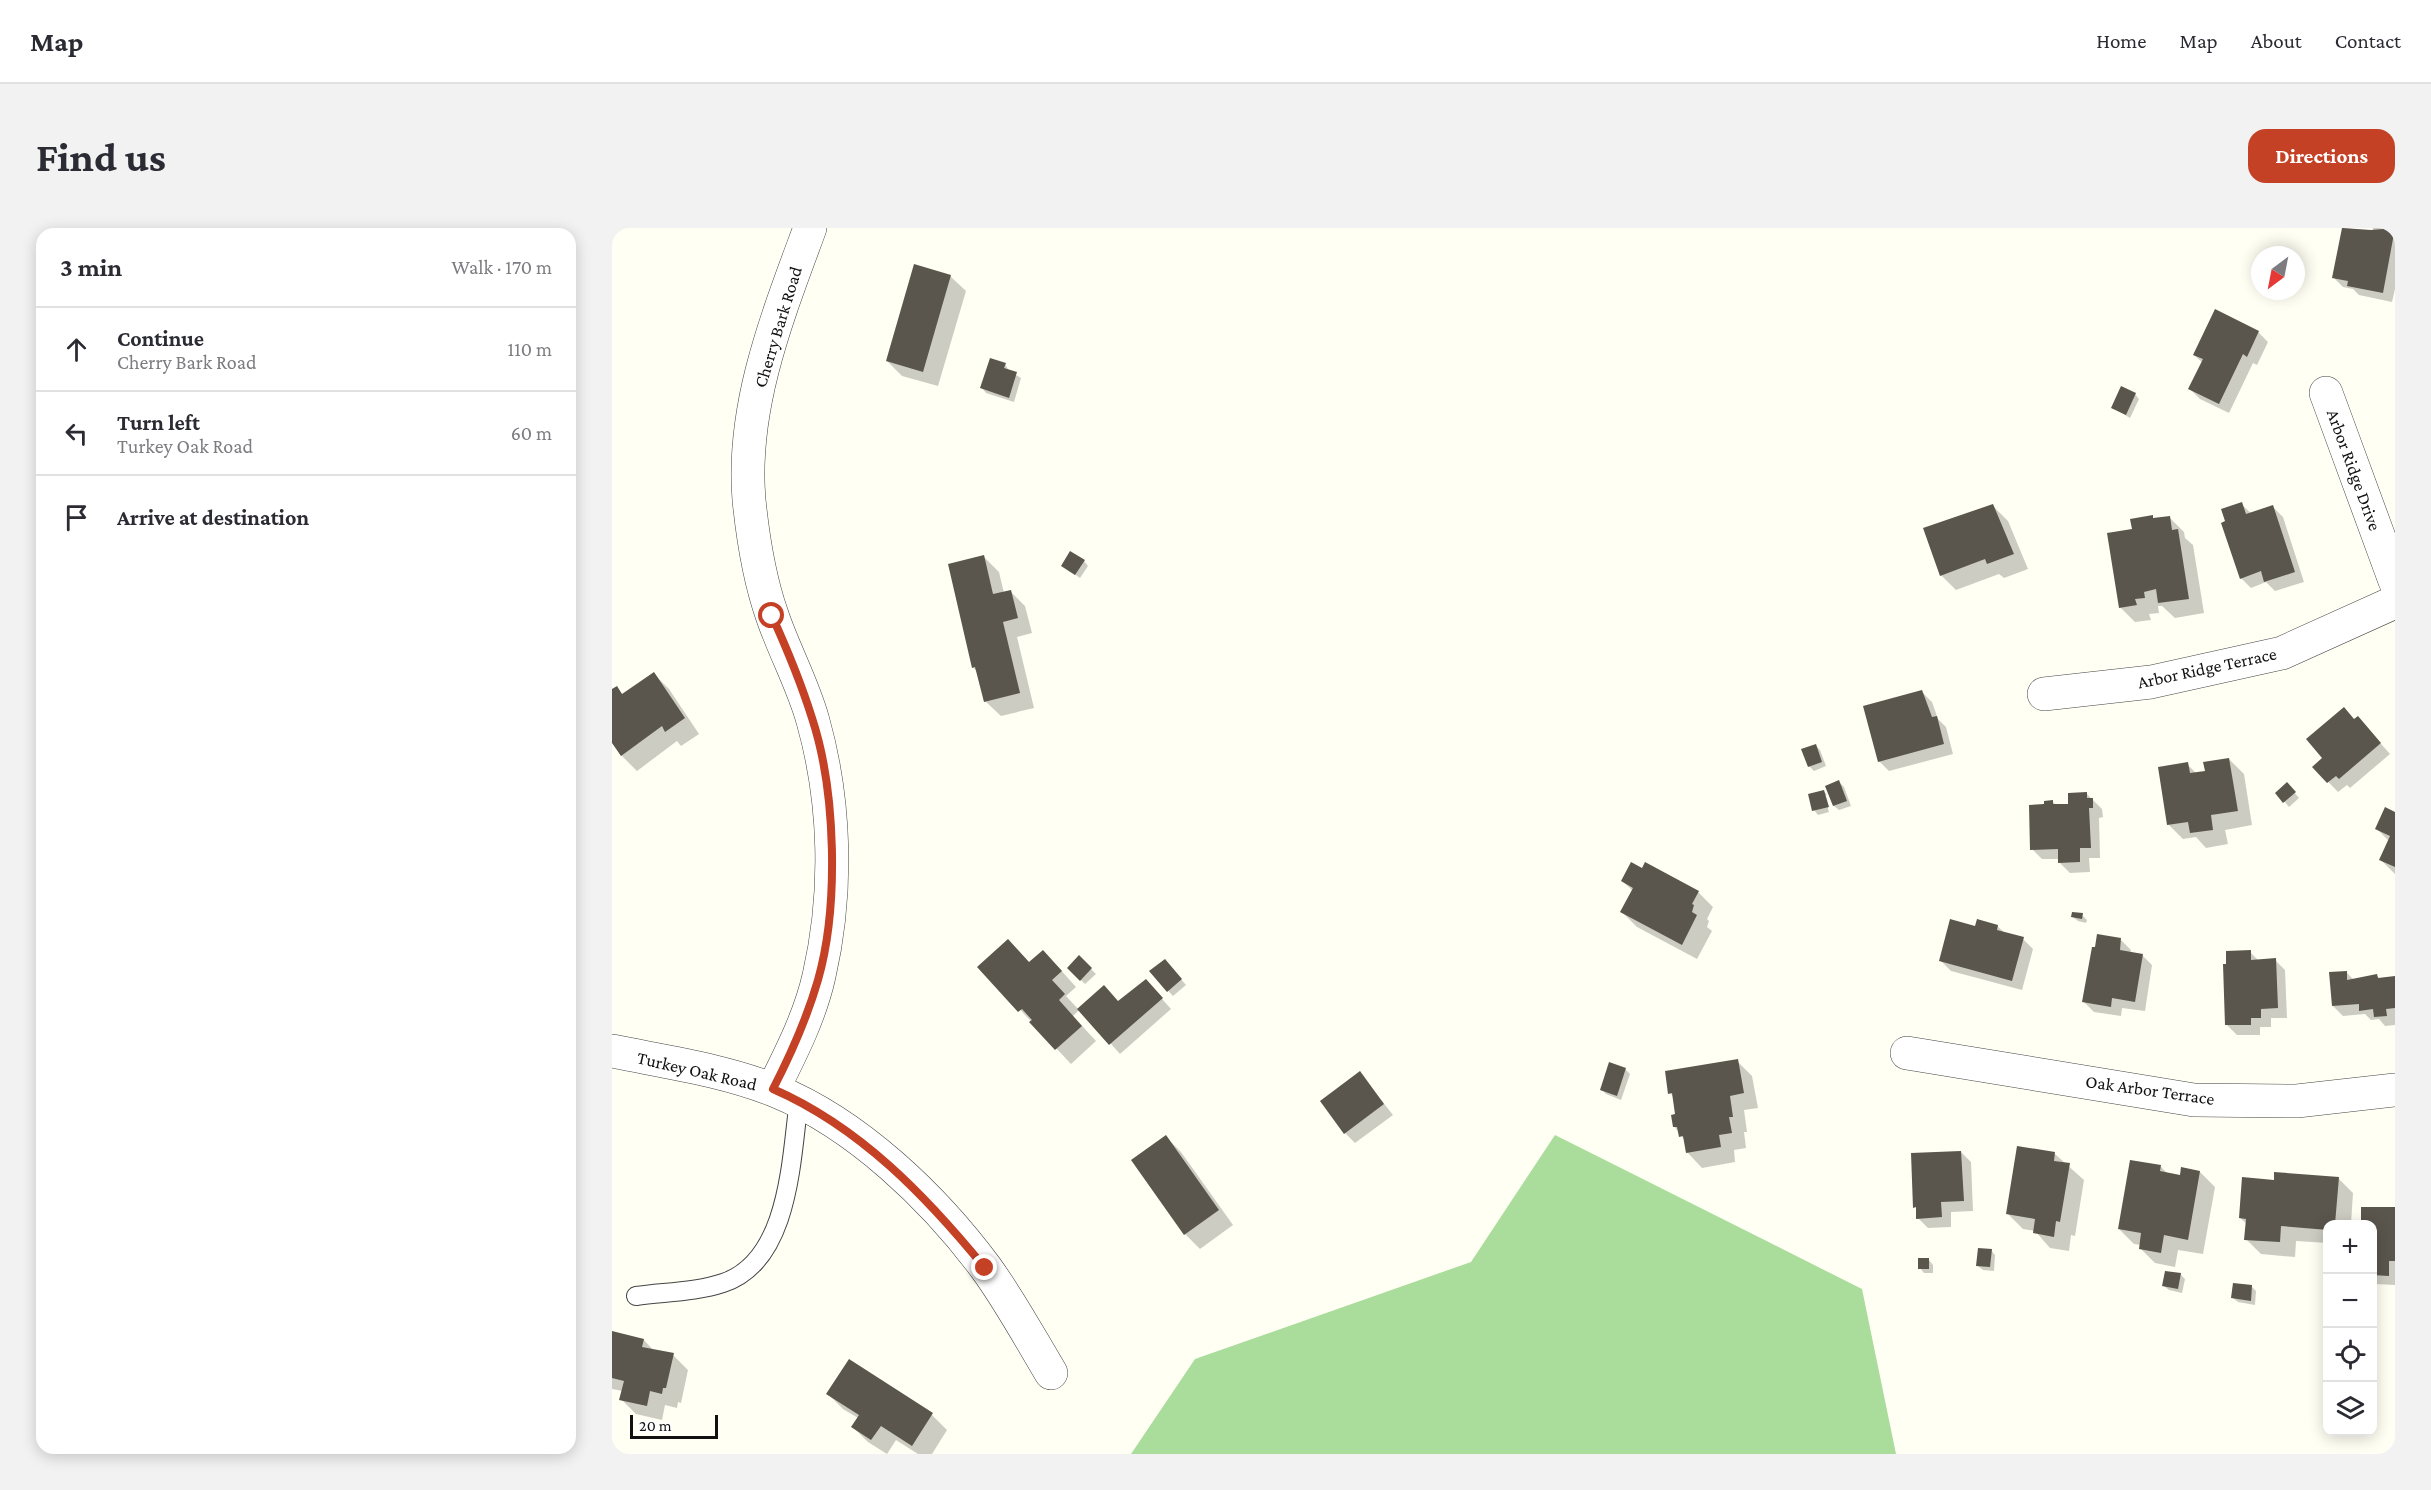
<!DOCTYPE html>
<html lang="en">
<head>
<meta charset="utf-8">
<style>
	:root { --surface:#fff; --page:#f2f2f3; --text:#2b2b33; --muted:#7c7c81; --line:#e1e1e2; --accent:#c44126 }
	body { margin:0; font-family:"Crimson Pro",serif; background:var(--page); color:var(--text) }
	.controls { position:absolute; right:18px; bottom:18px; display:grid; overflow:hidden; border-radius:12px; box-shadow:0 3px 15px #0003 }
	.controls button { width:54px; height:54px; display:grid; place-items:center; padding:0; border:0; border-bottom:2px solid var(--line); background:var(--surface); color:var(--text); font:30px sans-serif }
	.compass { position:absolute; left:1639px; top:18px; width:54px; height:54px; border-radius:50%; background:var(--surface); box-shadow:0 3px 15px #0003; rotate:212deg }
	.scale { position:absolute; left:18px; bottom:15px; width:88px; box-sizing:border-box; padding-left:6px; border:3px solid #111; border-top:0; font-size:16px; line-height:21px; white-space:nowrap; color:#111; -webkit-text-stroke:4px #fff; paint-order:stroke }
	.stop { position:absolute; width:18px; height:18px; margin:-14px; border:4px solid #c44126; border-radius:50%; background:#fff }
	.stop.end { background:#c44126; border-color:#fff; box-shadow:0 2px 6px #0008 }
	.list { margin:0; padding:0; list-style:none }
	h2 { display:flex; justify-content:space-between; align-items:center; height:78px; margin:0; padding:0 24px; font-size:26px }
	h2 small { font-size:20px; font-weight:400; color:var(--muted) }
	.list li { display:grid; grid-template-columns:39px 1fr auto; gap:18px; align-items:center; box-sizing:border-box; height:84px; padding:0 24px; border-top:2px solid var(--line) }
	.list b { display:block; font-size:22px; white-space:nowrap }
	.list p { margin:0; font-size:20px; white-space:nowrap; color:var(--muted) }
	.list em { font-size:20px; font-style:normal; color:var(--muted) }
	.icon { flex:none; width:33px; height:33px; fill:none; stroke:currentColor; stroke-width:2; stroke-linecap:round; stroke-linejoin:round }
	.map { position:relative; flex:none; width:1783px; height:1226px; overflow:hidden; border-radius:18px }
	header { display:flex; align-items:center; gap:36px; box-sizing:border-box; height:84px; padding:0 30px; background:var(--surface); border-bottom:2px solid var(--line) }
	header strong { font-size:28px }
	nav { display:flex; gap:33px; margin-inline-start:auto; font-size:21px }
	.intro { display:flex; align-items:center; justify-content:space-between; box-sizing:border-box; height:144px; padding:0 36px }
	h1 { margin:0; font-size:42px }
	.button { padding:15px 27px; border-radius:18px; background:var(--accent); color:#fff; font-size:21px; font-weight:700 }
	main { display:flex; gap:36px; padding:0 36px }
	aside { flex:1; background:var(--surface); border-radius:18px; box-shadow:0 3px 15px #0003 }
	.map>svg:first-child { display:block }
	.forest { fill:#aadc9b }
	.shadow { fill:#0003 }
	.building { fill:#5a554d }
	.lines { fill:none; stroke-linecap:round; stroke-linejoin:round }
	.lane-casing { stroke:#444; stroke-width:20 }
	.street-casing { stroke:#444; stroke-width:34 }
	.lane { stroke:#fff; stroke-width:18 }
	.street { stroke:#fff; stroke-width:33 }
	.route { stroke:#c44126; stroke-width:8 }
	.labels { text-anchor:middle; stroke-width:6; stroke-linejoin:round; paint-order:stroke }
	.street-label { font-size:18px; fill:#111; stroke:#fff }
</style>
</head>
<body>
<header>
<strong>Map</strong>
<nav><a>Home</a><a>Map</a><a>About</a><a>Contact</a></nav>
</header>
<div class="intro"><h1>Find us</h1><a class="button">Directions</a></div>
<main>
<aside>
<h2>3 min<small>Walk · 170 m</small></h2>
<ul class="list">
<li><svg class="icon" aria-label="ahead" viewBox="0 0 24 24"><path d="M12 20V5M6 11l6-6 6 6"/></svg><div><b>Continue</b><p>Cherry Bark Road</p></div><em>110 m</em></li>
<li><svg class="icon" aria-label="left" viewBox="0 0 24 24"><path d="M17 20v-9H6M10 6l-5 5 5 5"/></svg><div><b>Turn left</b><p>Turkey Oak Road</p></div><em>60 m</em></li>
<li><svg class="icon" aria-label="arrive" viewBox="0 0 24 24"><path d="M6 21V4h12l-3 4 3 4H6"/></svg><div><b>Arrive at destination</b></div></li>
</ul>
</aside>
<div class="map">
<svg width="1783" height="1226" viewBox="0 0 1783 1226">
	<rect width="100%" height="100%" fill="#fffff4"/>
	<path class="forest" d="M943,907L1250,1061L1284,1226H519L583,1131L859,1034Z"/>
	<g class="shadow">
		<path d="M1731,0L1761,3V0H1783V61L1780,74L1747,67L1741,61L1731,59L1721,49Z"/>
		<path d="M338,48L354,63L326,158L290,148L275,133Z"/>
		<path d="M1646,104L1656,114L1645,137L1641,135L1617,185L1588,171L1578,161L1591,135L1582,127Z"/>
		<path d="M393,136L397,143L409,150L402,174L374,165L370,160Z"/>
		<path d="M1523,166L1527,171L1518,190L1501,180Z"/>
		<path d="M1629,276L1640,286L1661,279L1671,289L1692,354L1663,363L1654,354L1639,360L1629,350Z"/>
		<path d="M1381,278L1396,293L1416,341L1392,350L1387,346L1344,362L1329,347Z"/>
		<path d="M1557,289L1572,304L1573,310L1581,317L1592,385L1563,390L1550,378H1546L1547,385L1537,386L1539,392L1523,394L1508,379L1521,302Z"/>
		<path d="M372,329L387,344L392,365L398,363L413,378L420,405L405,409L422,480L389,488L373,473L366,445L361,439Z"/>
		<path d="M472,333L476,338L468,350L451,338Z"/>
		<path d="M42,446L57,461L87,506L69,518L65,513L25,543L10,528L0,512V463L4,460L11,467Z"/>
		<path d="M1310,464L1320,474L1326,491L1334,499L1341,526L1277,543L1267,533Z"/>
		<path d="M1743,492L1755,500L1778,526L1738,560L1735,557L1726,564L1702,539L1712,530Z"/>
		<path d="M1204,518L1208,522L1214,538L1202,543L1197,538Z"/>
		<path d="M1617,531L1632,546L1640,597L1613,602L1616,616L1594,620L1584,609L1571,611L1556,596L1575,536L1585,546L1594,544Z"/>
		<path d="M1227,554L1232,559L1239,578L1227,582L1222,578L1215,559Z"/>
		<path d="M1675,556L1687,570L1677,579L1665,565Z"/>
		<path d="M1212,564L1215,567H1212L1217,584L1206,587L1202,582Z"/>
		<path d="M1475,566L1490,581L1491,589L1487,590L1488,630H1477L1478,644L1458,645L1448,635L1447,631H1430L1420,621L1433,578L1441,574L1445,578L1458,577Z"/>
		<path d="M1783,586V646L1768,631L1777,613L1765,601Z"/>
		<path d="M1010,653L1086,664L1101,679L1095,691L1097,693L1095,699L1100,703L1085,731L1025,699L1010,684L1021,663Z"/>
		<path d="M1470,687L1475,692L1474,695L1466,693L1461,689Z"/>
		<path d="M1385,698L1393,705L1411,711L1421,721L1410,762L1339,743L1329,733L1364,700Z"/>
		<path d="M1509,712L1519,722L1518,725L1530,727L1540,737L1533,783L1510,780L1509,788L1482,784L1472,774Z"/>
		<path d="M1638,724L1647,733L1663,732L1673,742L1675,790H1659V799H1648V807H1625L1615,797Z"/>
		<path d="M467,729L484,746L473,756L457,740Z"/>
		<path d="M418,736L446,739L464,759L454,768L467,782L507,775L543,763L559,781L508,826L468,781L461,788L484,813L459,836L368,739Z"/>
		<path d="M557,737L574,757L561,768L539,744Z"/>
		<path d="M1734,744L1742,752L1765,748L1768,751L1783,750V797L1773,798L1767,791L1759,792L1753,786L1731,788L1721,778Z"/>
		<path d="M1125,833L1140,848L1146,880L1132,882L1135,904H1132L1134,920L1122,922L1123,934L1090,940L1075,924L1074,914L1062,898L1065,887L1062,869L1058,865Z"/>
		<path d="M1013,841L1018,846L1009,872L994,866L990,862Z"/>
		<path d="M748,845L781,887L743,915L733,905Z"/>
		<path d="M554,909L569,924L621,997L588,1021L573,1006Z"/>
		<path d="M1349,924L1359,934L1361,983L1339,984V999L1316,1000L1306,990V981L1303,979Z"/>
		<path d="M1443,926L1472,952L1463,1008L1459,1007L1457,1023L1438,1020L1423,1003L1411,1001L1396,986Z"/>
		<path d="M1548,938L1556,946L1569,948L1588,944L1603,959L1591,1026L1566,1022L1563,1039L1543,1035L1528,1020L1529,1017L1522,1016L1507,1001Z"/>
		<path d="M1726,950L1741,965L1739,996H1716V1015L1684,1013L1683,1029L1649,1026L1634,1011L1635,996L1628,990L1663,954Z"/>
		<path d="M1751,980H1783V1057L1763,1056L1760,1054V996H1751Z"/>
		<path d="M1379,1022L1383,1027L1382,1043L1371,1042L1366,1038Z"/>
		<path d="M1317,1032L1321,1037V1045H1312L1308,1040Z"/>
		<path d="M1568,1046L1573,1051L1570,1065L1557,1062L1552,1058Z"/>
		<path d="M1640,1059L1644,1063L1643,1077L1626,1074L1621,1070Z"/>
		<path d="M0,1105L32,1112L42,1123L61,1127L76,1142L69,1175L66,1174L65,1180L53,1177L50,1192L24,1186L9,1171L11,1163L0,1161Z"/>
		<path d="M237,1133L320,1187L335,1202L320,1226H306L284,1212L275,1226L256,1214L241,1199L246,1190L231,1181L216,1166Z"/>
	</g>
	<g class="building">
		<path d="M1730,0L1759,2L1783,0L1771,65L1735,58L1736,53L1720,50Z"/>
		<path d="M302,36L339,47L311,144L274,133Z"/>
		<path d="M1603,81L1647,103L1635,129L1631,126L1607,176L1576,161L1591,131L1581,127Z"/>
		<path d="M378,130L394,135L392,140L405,144L397,170L368,160Z"/>
		<path d="M1509,158L1524,165L1514,187L1499,180Z"/>
		<path d="M1630,274L1634,286L1661,277L1683,344L1652,354L1649,343L1628,351L1609,295L1613,293L1609,281Z"/>
		<path d="M1381,276L1402,326L1375,336L1373,331L1328,348L1311,300Z"/>
		<path d="M1541,287V290L1558,288L1560,302L1566,301L1577,371L1546,375L1544,361L1532,364L1533,370L1523,371L1525,377L1507,380L1495,305L1520,301L1518,291Z"/>
		<path d="M458,323L473,332L463,347L449,338Z"/>
		<path d="M372,327L381,366L399,362L406,390L391,394L408,465L372,474L363,439L360,440L336,336Z"/>
		<path d="M42,444L73,490L53,504L50,498L9,528L0,515V461L5,458L10,466Z"/>
		<path d="M1310,462L1320,489L1325,488L1332,516L1266,534L1251,478Z"/>
		<path d="M1732,479L1742,491L1746,488L1769,515L1727,551L1724,548L1715,555L1700,539L1710,530L1694,511Z"/>
		<path d="M1204,516L1210,534L1196,539L1189,521Z"/>
		<path d="M1617,530L1626,583L1599,587L1601,602L1578,605L1576,594L1555,597L1546,539L1576,534L1578,545L1593,543L1591,534Z"/>
		<path d="M1227,552L1235,573L1221,578L1213,558Z"/>
		<path d="M1675,554L1684,564L1671,575L1663,565Z"/>
		<path d="M1212,562L1217,579L1200,583L1196,566Z"/>
		<path d="M1475,564V570H1481V580H1477L1479,620H1468V634L1446,635V621L1418,622L1417,577L1432,576V573L1441,572V576H1456V565Z"/>
		<path d="M1773,579L1783,584V639L1767,632L1778,608L1763,601Z"/>
		<path d="M1019,634L1030,640L1033,634L1087,663L1080,676L1082,677L1080,684L1085,687L1070,717L1008,684L1021,660L1009,653Z"/>
		<path d="M1460,684L1471,685L1470,691L1459,689Z"/>
		<path d="M1338,691L1363,698L1365,691L1386,697L1385,702L1412,709L1400,753L1327,733Z"/>
		<path d="M1485,706L1509,710L1508,722L1531,726L1523,774L1500,770L1499,779L1470,774L1480,719H1483Z"/>
		<path d="M396,711L417,734L431,722L450,743L440,752L453,766L447,772L470,798L443,822L417,794L420,792L410,781L406,784L365,739Z"/>
		<path d="M1639,722V732L1664,730L1666,780L1649,781V790H1639V797H1613L1611,736H1614V723Z"/>
		<path d="M467,727L480,740L468,753L455,740Z"/>
		<path d="M553,731L570,751L555,764L537,743Z"/>
		<path d="M1735,743V752L1765,746L1766,750L1783,748V780L1774,781L1775,788L1762,789L1761,781L1747,783V776L1720,778L1717,744Z"/>
		<path d="M534,751L551,770L497,817L465,781L492,757L506,773Z"/>
		<path d="M1126,831L1132,865L1118,868L1121,889H1117L1120,905L1107,907L1109,919L1074,925L1071,908L1067,909L1065,899H1061L1059,887L1063,886L1060,865L1056,866L1053,843Z"/>
		<path d="M997,834L1014,840L1005,868L988,862Z"/>
		<path d="M748,843L772,876L732,906L708,873Z"/>
		<path d="M554,907L607,982L572,1007L519,932Z"/>
		<path d="M1405,918L1443,924L1442,933L1458,935L1448,994L1444,993L1442,1009L1421,1005L1423,991L1394,986Z"/>
		<path d="M1349,923L1352,973L1329,974L1330,989L1304,991V979L1301,980L1299,925Z"/>
		<path d="M1518,932L1549,937L1548,943L1568,947L1569,939L1588,943L1576,1012L1552,1007L1549,1025L1527,1021L1529,1005L1506,1001Z"/>
		<path d="M1662,944L1727,949L1723,996H1716V1002L1669,998L1668,1014L1632,1012L1634,991L1627,990L1630,949L1662,952Z"/>
		<path d="M1749,979H1783V1033H1777V1048L1760,1047V996H1749Z"/>
		<path d="M1366,1020L1380,1021L1378,1039L1364,1038Z"/>
		<rect x="1306" y="1030" width="11" height="11"/>
		<path d="M1553,1043L1569,1045L1566,1061L1550,1058Z"/>
		<path d="M1621,1055L1640,1057L1639,1073L1619,1070Z"/>
		<path d="M0,1103L32,1111L30,1119L62,1125L54,1160H51L50,1166L38,1163L35,1178L7,1172L12,1153L0,1150Z"/>
		<path d="M237,1131L321,1185L300,1218L269,1198L259,1212L239,1199L247,1187L214,1166Z"/>
	</g>
	<g class="lines">
		<defs>
			<path id="lane" d="M24,1068C52,1064 84,1064 111,1055C178,1033 179,930 187,872"/>
			<g id="street">
				<path d="M1714,165L1783,353"/>
				<path d="M1432,466L1539,454L1670,425L1783,374"/>
				<path d="M0,823C54,834 112,842 164,863C245,896 322,970 374,1040C398,1073 418,1110 439,1145"/>
				<path d="M1295,825L1582,872L1685,873L1783,862"/>
				<path d="M161,861C179,825 198,788 207,748C226,665 224,575 201,493C191,456 172,423 160,387C147,350 141,311 137,272C129,178 166,87 198,0"/>
			</g>
		</defs>
		<use href="#lane" class="lane-casing"/>
		<use href="#street" class="street-casing"/>
		<use href="#lane" class="lane"/>
		<use href="#street" class="street"/>
	</g>
	<g class="lines">
		<path class="route" d="M160,388C175,421 189,455 200,490C224,563 227,678 206,752C195,790 179,826 161,861C248,899 314,968 373,1040"/>
	</g>
	<g class="labels">
		<g class="street-label">
			<text transform="translate(166 99) rotate(-73)" y="6">Cherry Bark Road</text>
			<text transform="translate(1742 242) rotate(70)" y="6">Arbor Ridge Drive</text>
			<text transform="translate(1595 440) rotate(-12)" y="6">Arbor Ridge Terrace</text>
			<text transform="translate(85 843) rotate(13)" y="6">Turkey Oak Road</text>
			<text transform="translate(1538 862) rotate(8)" y="6">Oak Arbor Terrace</text>
		</g>
	</g>
</svg>
<div class="controls">
<button>+</button>
<button>−</button>
<button><svg class="icon" aria-label="locate" viewBox="0 0 24 24"><circle cx="12" cy="12" r="6"/><path d="M12 2v4M12 18v4M2 12h4M18 12h4"/></svg></button>
<button><svg class="icon" aria-label="layers" viewBox="0 0 24 24"><path d="M12 4l9 5-9 5-9-5zM3 14l9 5 9-5"/></svg></button>
</div>
<svg class="compass" viewBox="-18 -18 36 36"><path d="M0-13l5 13h-10z" fill="#e53935"/><path d="M0 13l5-13h-10z" fill="#7c7c81"/></svg>
<div class="scale">20 m</div>
<div class="stop" style="left:160px;top:388px"></div>
<div class="stop end" style="left:373px;top:1040px"></div>
</div>
</main>
</body>
</html>
